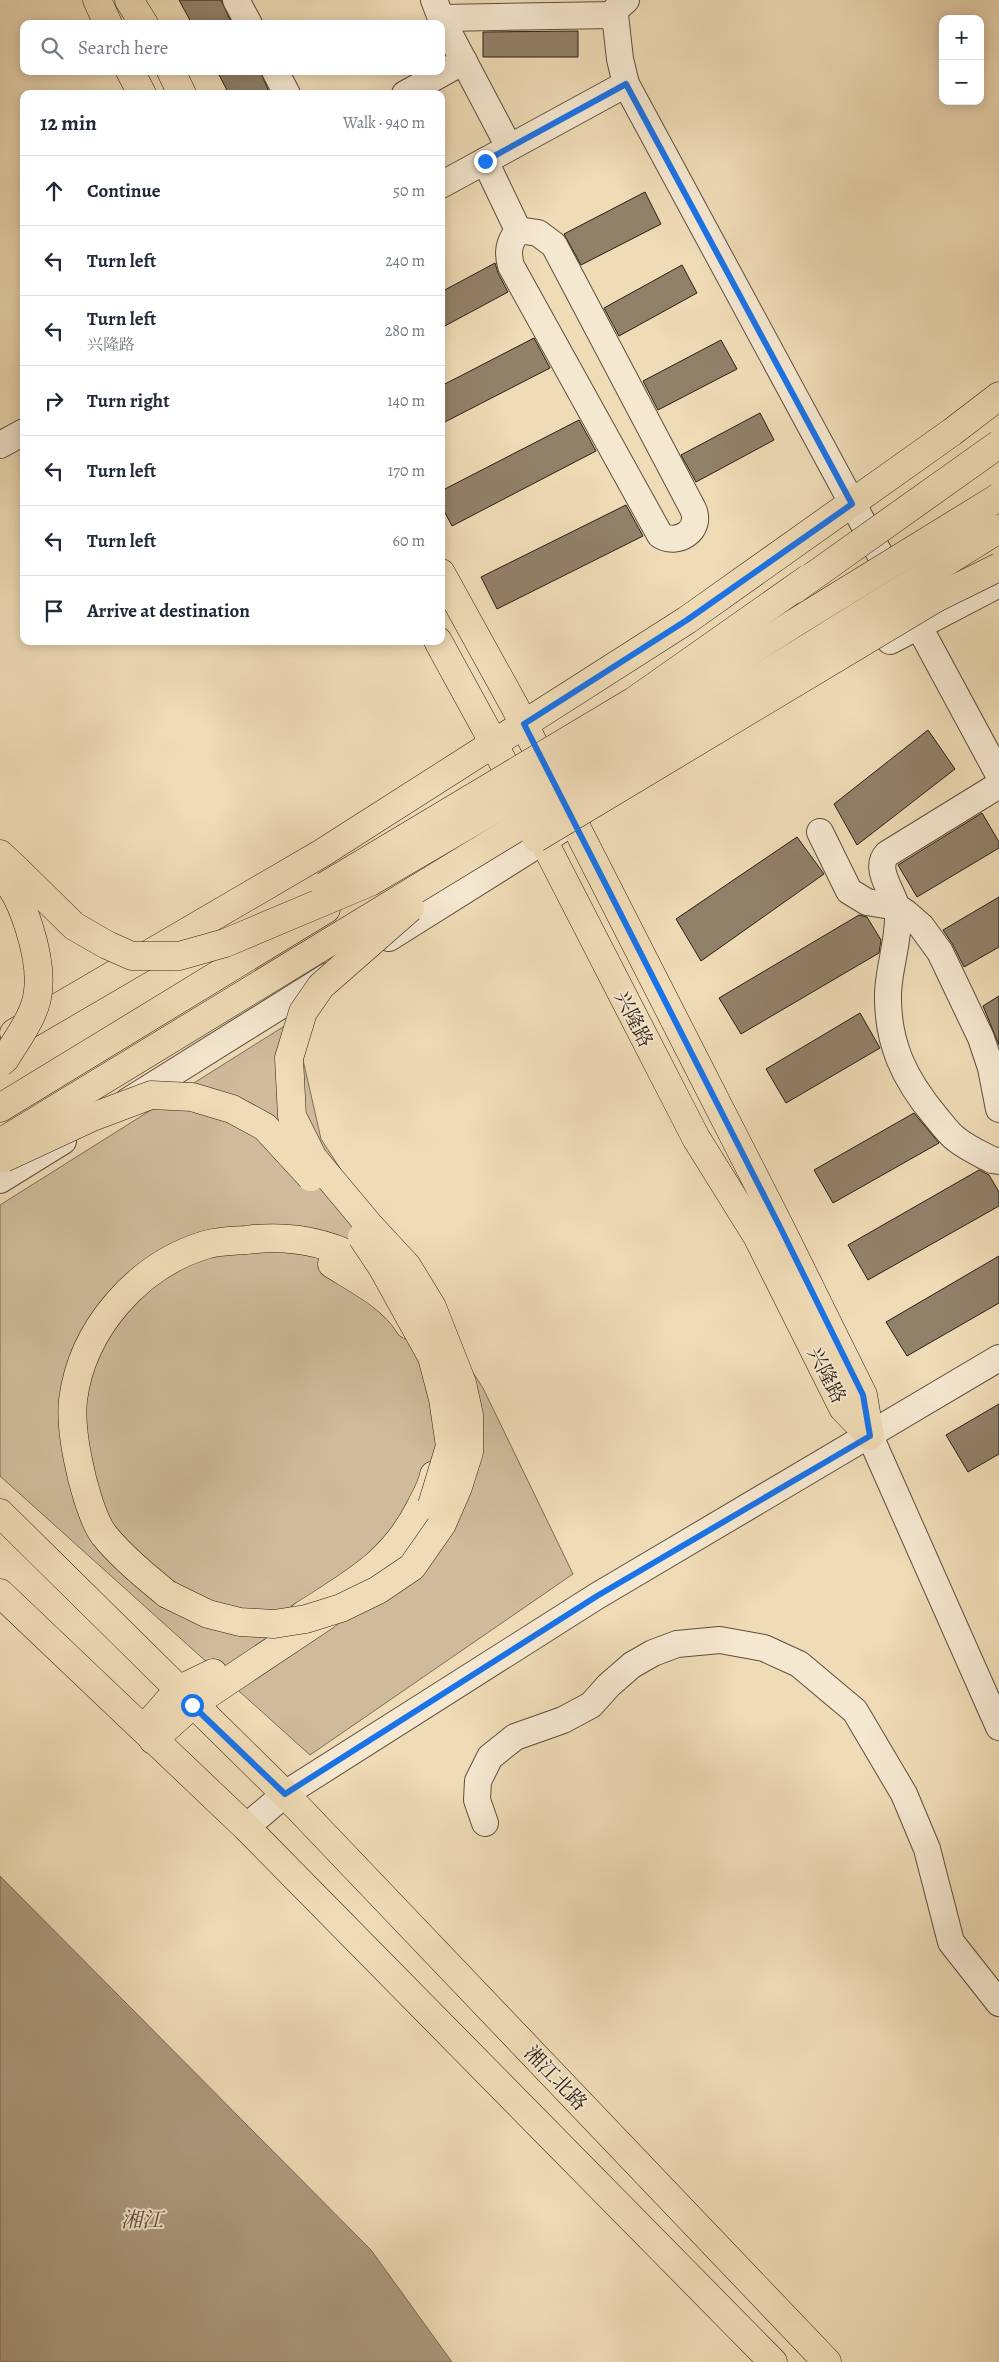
<!DOCTYPE html>
<html lang="en">
<head>
<meta charset="utf-8">
<style>
	:root { --surface:#fff; --page:#f6f6f7; --text:#1f2937; --muted:#747a83; --line:#e0e1e3 }
	body { margin:0; font-family:Alegreya,"Noto Serif SC",serif; background:var(--page); color:var(--text) }
	.controls { position:absolute; right:15px; top:15px; display:grid; overflow:hidden; border-radius:10px; box-shadow:0 2px 12px #0003 }
	.controls button { width:45px; height:45px; display:grid; place-items:center; padding:0; border:0; border-bottom:1px solid var(--line); background:var(--surface); color:var(--text); font:25px sans-serif }
	.stop { position:absolute; width:15px; height:15px; margin:-11px; border:4px solid #1a73e8; border-radius:50%; background:#fff }
	.stop.end { background:#1a73e8; border-color:#fff; box-shadow:0 1px 5px #0008 }
	.list { margin:0; padding:0; list-style:none }
	h2 { display:flex; justify-content:space-between; align-items:center; height:65px; margin:0; padding:0 20px; font-size:21px }
	h2 small { font-size:16px; font-weight:400; color:var(--muted) }
	.list li { display:grid; grid-template-columns:32px 1fr auto; gap:15px; align-items:center; box-sizing:border-box; height:70px; padding:0 20px; border-top:1px solid var(--line) }
	.list b { display:block; font-size:19px; white-space:nowrap }
	.list p { margin:0; font-size:16px; white-space:nowrap; color:var(--muted) }
	.list em { font-size:16px; font-style:normal; color:var(--muted) }
	.icon { flex:none; width:28px; height:28px; fill:none; stroke:currentColor; stroke-width:2; stroke-linecap:round; stroke-linejoin:round }
	.map { position:relative; flex:none; width:999px; height:2362px; overflow:hidden }
	.search { position:absolute; background:var(--surface); box-shadow:0 2px 12px #0003; left:20px; top:20px; width:425px; height:55px; display:flex; align-items:center; gap:12px; box-sizing:border-box; padding:0 18px; border-radius:10px; color:var(--muted); font-size:19px }
	.panel { position:absolute; background:var(--surface); box-shadow:0 2px 12px #0003; left:20px; top:90px; width:425px; height:555px; border-radius:10px }
	.map>svg:first-child { display:block }
	.green { fill:#cebb9b; stroke:#7c6d58 }
	.water { fill:#ac9b7f; stroke:#786955 }
	.building { fill:#918169; stroke:#2b1f15 }
	.lines { fill:none; stroke-linecap:round; stroke-linejoin:round }
	.minor-casing { stroke:#5c4e3d; stroke-width:28 }
	.major-casing { stroke:#2b1f15; stroke-width:29 }
	.highway-casing { stroke:#2b1f15; stroke-width:29 }
	.minor { stroke:#f5e8d0; stroke-width:26 }
	.major { stroke:#efdbb6; stroke-width:28 }
	.highway { stroke:#efdbb6; stroke-width:28 }
	.highway-bridge-casing { stroke:#2b1f15; stroke-width:29; stroke-linecap:butt }
	.highway-bridge { stroke:#efdbb6; stroke-width:28 }
	.route { stroke:#1a73e8; stroke-width:6 }
	.labels { text-anchor:middle; stroke-width:4; stroke-linejoin:round; paint-order:stroke }
	.street-label { font-size:20px; fill:#2b1f15; stroke:#f5e8d0 }
	.water-label { font-size:21px; font-style:italic; fill:#584a3a; stroke:#f5e8d0 }
</style>
</head>
<body>
<div class="map">
<svg width="999" height="2362" viewBox="0 0 999 2362">
	<rect width="100%" height="100%" fill="#efdbb6"/>
	<filter id="stains"><feTurbulence type="fractalNoise" baseFrequency=".004" numOctaves="4"/><feColorMatrix values="0 0 0 0 .2 0 0 0 0 .09 0 0 0 0 .02 0 0 0 .5 -.17"/></filter>
	<radialGradient id="worn" r=".72"><stop offset=".6" stop-color="#630" stop-opacity="0"/><stop offset="1" stop-color="#630" stop-opacity=".3"/></radialGradient>
	<path class="green" d="M294,1020L321,1139L483,1388L573,1574L310,1755L0,1476V1205Z"/>
	<path class="water" d="M0,1876L371,2250L452,2362H0Z"/>
	<g class="building">
		<path d="M179,0H221L232,24H192Z"/>
		<path d="M578,31V57H483V32Z"/>
		<path d="M217,71H260L270,94H229Z"/>
		<path d="M645,192L661,224L581,265L564,234Z"/>
		<path d="M495,263L498,273L508,292L441,328V292Z"/>
		<path d="M682,265L697,293L619,336L604,308Z"/>
		<path d="M534,338L550,368L441,424V386Z"/>
		<path d="M721,340L737,369L658,410L643,381Z"/>
		<path d="M760,413L774,440L696,482L681,455Z"/>
		<path d="M579,420L596,451L452,526L441,505V491Z"/>
		<path d="M626,505L643,536L497,609L481,577Z"/>
		<path d="M928,730L955,769L857,845L834,804Z"/>
		<path d="M982,813L999,842V848L917,897L898,865Z"/>
		<path d="M797,837L824,874L701,961L676,919Z"/>
		<path d="M999,897V947L964,967L953,945L943,930Z"/>
		<path d="M859,915L867,917L881,940L879,953L741,1034L719,998Z"/>
		<path d="M999,996V1045L983,1006Z"/>
		<path d="M860,1013L880,1048L786,1103L766,1069Z"/>
		<path d="M914,1113L939,1143L833,1203L814,1170Z"/>
		<path d="M979,1170L989,1175L999,1192V1206L868,1280L848,1245Z"/>
		<path d="M999,1256V1303L907,1356L886,1322Z"/>
		<path d="M999,1404V1454L968,1472L946,1435Z"/>
	</g>
	<g class="lines">
		<defs>
			<g id="minor">
				<path d="M236,0L249,24"/>
				<path d="M434,0L441,18L509,147"/>
				<path d="M626,0L616,9L615,15L620,59L626,84L999,775"/>
				<path d="M441,18L615,15"/>
				<path d="M275,71L287,94"/>
				<path d="M405,94L464,61"/>
				<path d="M485,161L518,230"/>
				<path d="M441,185L626,84"/>
				<path d="M518,230L538,233L554,245L693,509C703,531 676,546 660,535L511,266C507,251 509,243 518,230Z"/>
				<path d="M0,445L24,432"/>
				<path d="M890,641L999,584"/>
				<path d="M999,785L887,854C872,870 897,896 898,914C899,940 889,967 888,993C887,1043 904,1079 936,1117C942,1124 949,1134 956,1139C967,1148 981,1154 992,1160L999,1161"/>
				<path d="M820,832L849,891L867,902L897,907L906,913L921,926L940,952L981,1038L991,1068L999,1109"/>
				<path d="M389,938L559,831"/>
				<path d="M128,1101L328,976"/>
				<path d="M0,1180L63,1141"/>
				<path d="M870,1436L999,1727"/>
				<path d="M485,1823L477,1800L478,1781L490,1757L515,1737L563,1720L591,1705L609,1685L632,1665L653,1653L677,1644L720,1640L764,1648L799,1664L855,1711L904,1794L927,1849L951,1942L999,2003"/>
				<path d="M246,1827L285,1794L597,1596L999,1358"/>
			</g>
			<g id="major">
				<path d="M97,0L108,24"/>
				<path d="M129,0L144,24"/>
				<path d="M130,71L142,94"/>
				<path d="M171,71L182,94"/>
				<path d="M441,573L515,707L780,1227L863,1395L870,1436"/>
				<path d="M438,641L485,727L696,1138L757,1236L843,1408L870,1436"/>
				<path d="M14,1033L322,853L687,620L952,432L999,396"/>
				<path d="M0,1513L285,1794L827,2362"/>
				<path d="M0,1593L246,1827L773,2362"/>
			</g>
			<g id="highway">
				<path d="M0,854L17,870"/>
				<path d="M0,1108L326,909"/>
				<path d="M332,1264C359,1281 392,1297 409,1325"/>
				<path d="M167,1594C145,1576 122,1557 104,1535C92,1519 82,1481 78,1460C74,1441 71,1420 73,1400C82,1329 137,1266 205,1245C218,1241 233,1241 246,1240C291,1234 331,1242 369,1265C377,1269 385,1273 392,1278"/>
				<path d="M302,1616C353,1583 393,1563 421,1506C426,1496 432,1486 434,1475"/>
				<path d="M150,1722L178,1690L213,1673"/>
				<path d="M153,1740L192,1705L328,1614"/>
			</g>
		</defs>
		<use href="#minor" class="minor-casing"/>
		<use href="#major" class="major-casing"/>
		<use href="#highway" class="highway-casing"/>
		<use href="#minor" class="minor"/>
		<use href="#major" class="major"/>
		<use href="#highway" class="highway"/>
		<defs>
			<g id="highway-bridge">
				<path d="M795,589L999,444"/>
				<path d="M926,603L999,567"/>
				<path d="M536,838L941,595"/>
				<path d="M17,870L74,926L107,945L132,956H179L225,943L370,882L614,739L796,622L999,497"/>
				<path d="M0,874C24,895 42,960 38,991C36,1015 17,1039 5,1059L0,1063"/>
				<path d="M325,886L634,701L809,578"/>
				<path d="M0,1143L628,760L999,529"/>
				<path d="M4,1158L90,1118L151,1095L192,1097L232,1109L265,1127L311,1177"/>
				<path d="M362,1237L382,1267L432,1357L443,1399L450,1446L432,1505"/>
				<path d="M167,1594L208,1614L240,1622L274,1624L306,1619L341,1608L378,1590L412,1567L442,1524L458,1487L469,1452V1415L462,1383L432,1307L407,1266L369,1225L313,1158L292,1116L289,1058L303,1012L321,986L410,908"/>
			</g>
		</defs>
		<use href="#highway-bridge" class="highway-bridge-casing"/>
		<use href="#highway-bridge" class="highway-bridge"/>
	</g>
	<g class="lines">
		<path class="route" d="M192,1705L285,1794L597,1596L870,1436L863,1395L780,1227L524,724L687,620L852,504L626,84L485,161"/>
	</g>
	<g class="labels">
		<g class="street-label">
			<text transform="translate(634 1019) rotate(63)" y="7">兴隆路</text>
			<text transform="translate(827 1375) rotate(63)" y="7">兴隆路</text>
			<text transform="translate(556 2078) rotate(46)" y="7">湘江北路</text>
		</g>
		<g class="water-label">
			<text x="142" y="2227">湘江</text>
		</g>
	</g>
	<rect width="100%" height="100%" filter="url(#stains)"/>
	<rect width="100%" height="100%" fill="url(#worn)"/>
</svg>
<div class="controls">
<button>+</button>
<button>−</button>
</div>
<div class="stop" style="left:192px;top:1705px"></div>
<div class="stop end" style="left:485px;top:161px"></div>
<div class="search"><svg class="icon" aria-label="search" viewBox="0 0 24 24"><circle cx="10" cy="10" r="6"/><path d="M15 15l6 6"/></svg>Search here</div>
<section class="panel">
<h2>12 min<small>Walk · 940 m</small></h2>
<ul class="list">
<li><svg class="icon" aria-label="ahead" viewBox="0 0 24 24"><path d="M12 20V5M6 11l6-6 6 6"/></svg><div><b>Continue</b></div><em>50 m</em></li>
<li><svg class="icon" aria-label="left" viewBox="0 0 24 24"><path d="M17 20v-9H6M10 6l-5 5 5 5"/></svg><div><b>Turn left</b></div><em>240 m</em></li>
<li><svg class="icon" aria-label="left" viewBox="0 0 24 24"><path d="M17 20v-9H6M10 6l-5 5 5 5"/></svg><div><b>Turn left</b><p>兴隆路</p></div><em>280 m</em></li>
<li><svg class="icon" aria-label="right" viewBox="0 0 24 24"><path d="M7 20v-9h11M14 6l5 5-5 5"/></svg><div><b>Turn right</b></div><em>140 m</em></li>
<li><svg class="icon" aria-label="left" viewBox="0 0 24 24"><path d="M17 20v-9H6M10 6l-5 5 5 5"/></svg><div><b>Turn left</b></div><em>170 m</em></li>
<li><svg class="icon" aria-label="left" viewBox="0 0 24 24"><path d="M17 20v-9H6M10 6l-5 5 5 5"/></svg><div><b>Turn left</b></div><em>60 m</em></li>
<li><svg class="icon" aria-label="arrive" viewBox="0 0 24 24"><path d="M6 21V4h12l-3 4 3 4H6"/></svg><div><b>Arrive at destination</b></div></li>
</ul>
</section>
</div>
</body>
</html>
